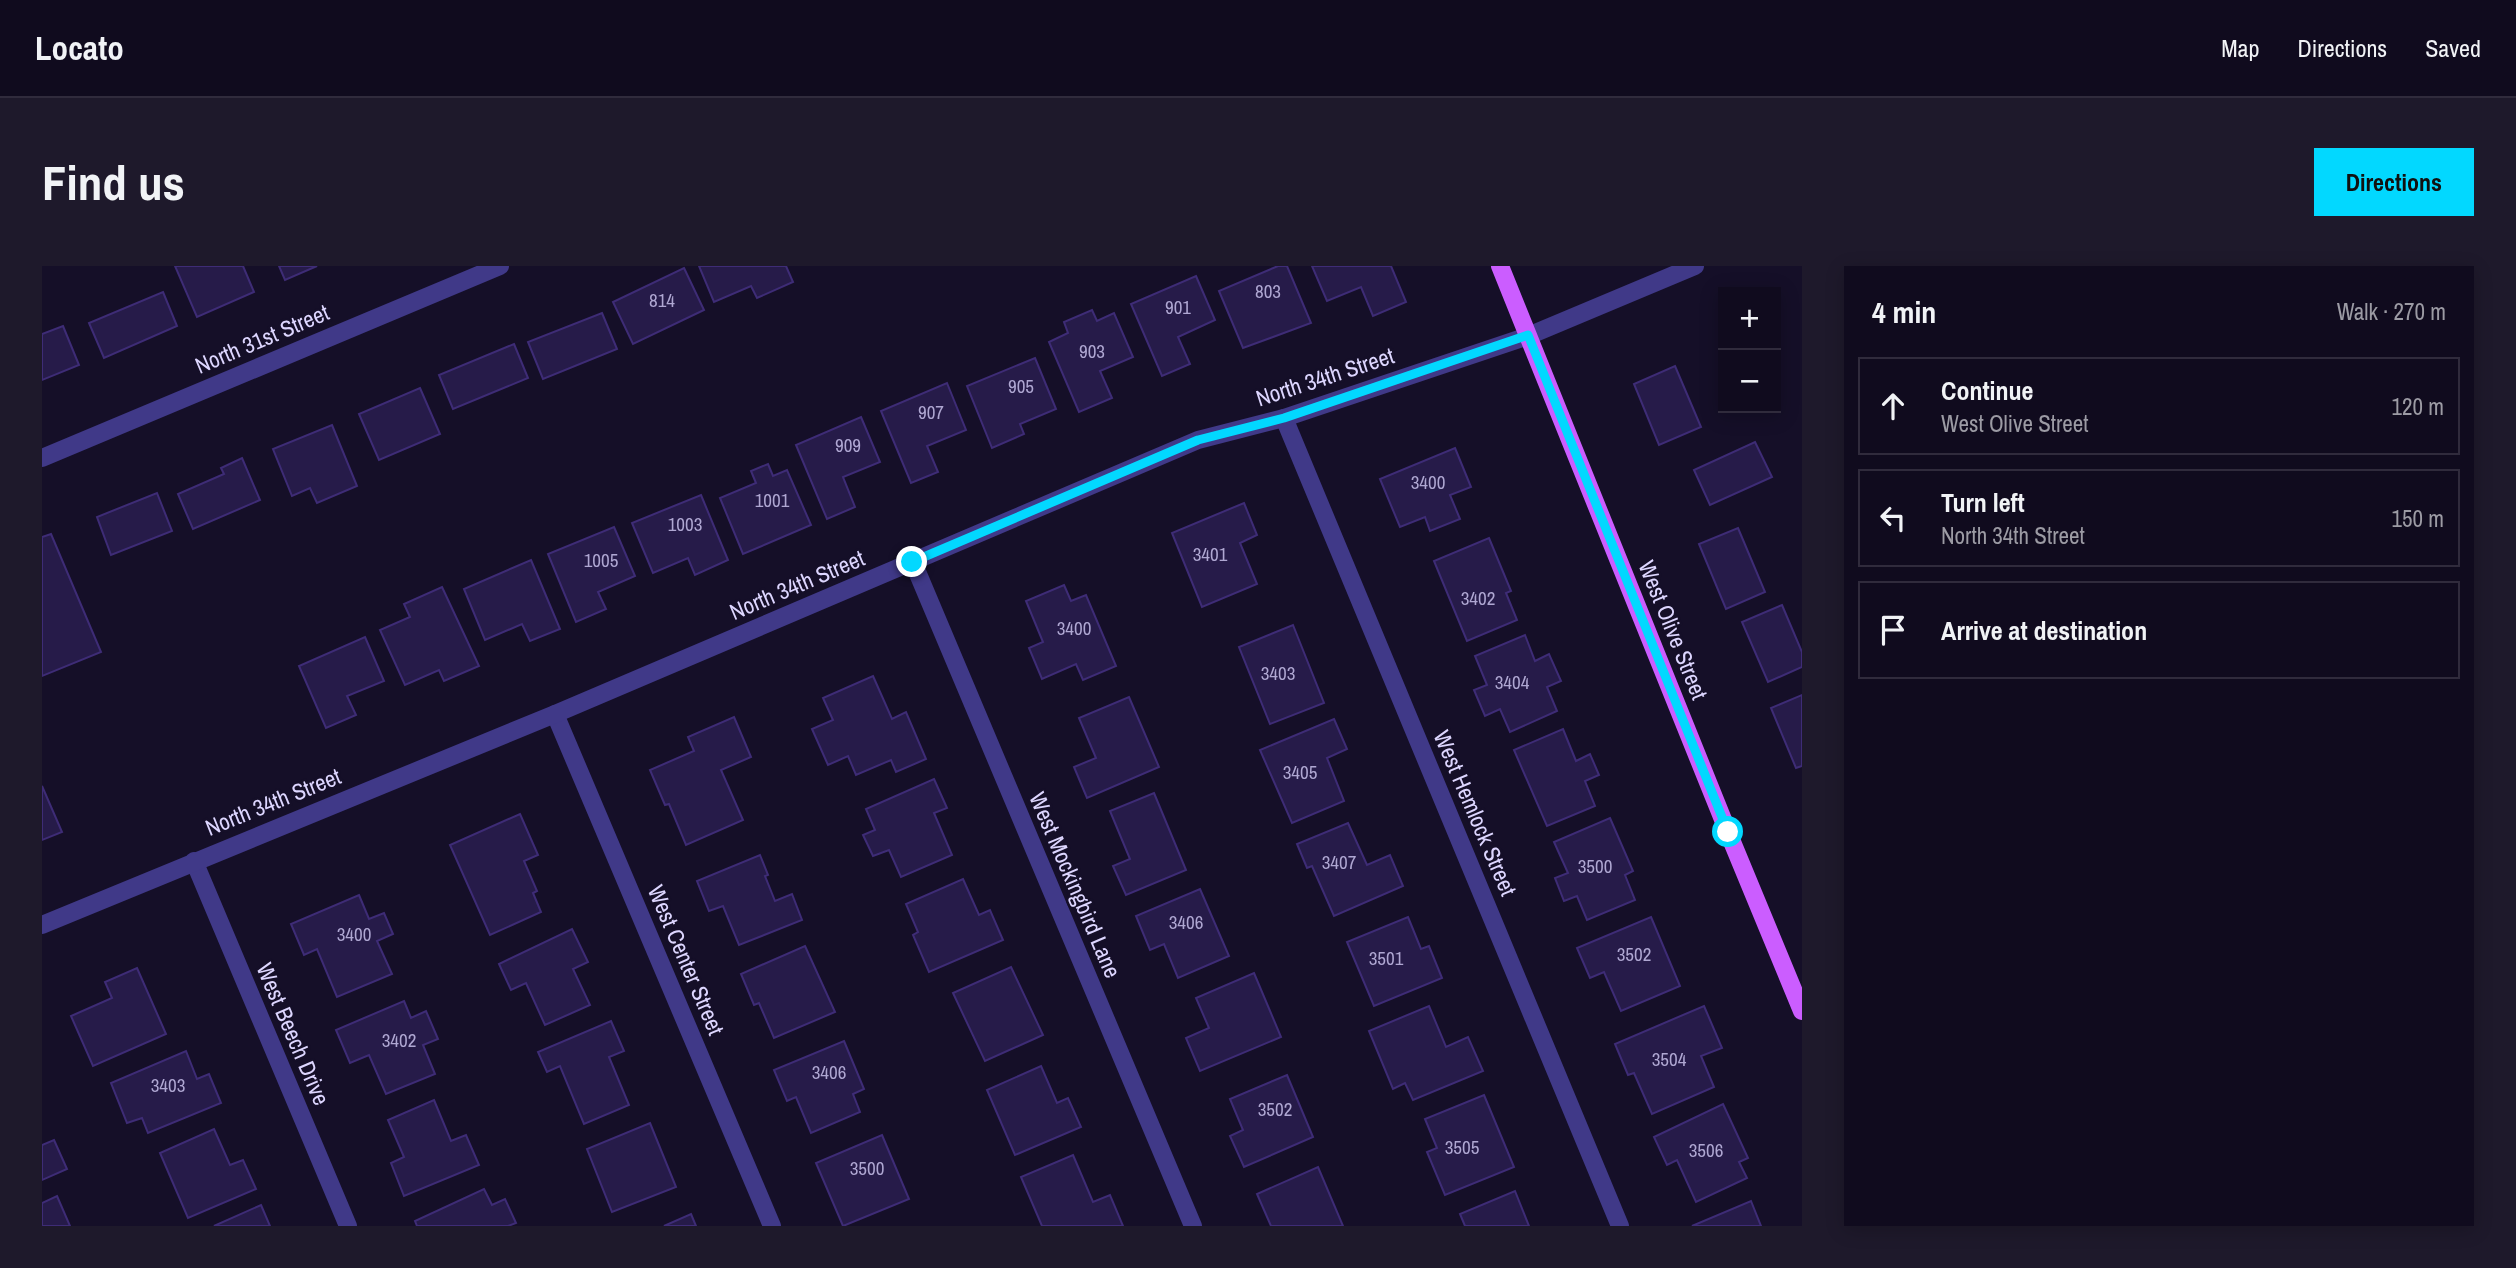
<!DOCTYPE html>
<html lang="en">
<head>
<meta charset="utf-8">
<style>
	:root { --surface:#100b1e; --page:#1e192b; --text:#f1f3f6; --muted:#9c9ba4; --line:#302b3c; --accent:#02d8ff }
	body { margin:0; font-family:"Archivo Narrow",sans-serif; background:var(--page); color:var(--text) }
	.controls { position:absolute; right:21px; top:21px; display:grid; overflow:hidden; border-radius:0px; box-shadow:0 4px 18px #0003 }
	.controls button { width:63px; height:63px; display:grid; place-items:center; padding:0; border:0; border-bottom:2px solid var(--line); background:var(--surface); color:var(--text); font:35px sans-serif }
	.stop { position:absolute; width:21px; height:21px; margin:-16px; border:5px solid #02d8ff; border-radius:50%; background:#fff }
	.stop.end { background:#02d8ff; border-color:#fff; box-shadow:0 2px 7px #0008 }
	.list { margin:0; padding:0; list-style:none }
	h2 { display:flex; justify-content:space-between; align-items:center; height:91px; margin:0; padding:0 28px; font-size:30px }
	h2 small { font-size:23px; font-weight:400; color:var(--muted) }
	.list li { display:grid; grid-template-columns:46px 1fr auto; gap:21px; align-items:center; box-sizing:border-box; height:98px; margin:0 14px 14px; padding:0 14px; border:2px solid var(--line); border-radius:0px }
	.list b { display:block; font-size:26px; white-space:nowrap }
	.list p { margin:0; font-size:23px; white-space:nowrap; color:var(--muted) }
	.list em { font-size:23px; font-style:normal; color:var(--muted) }
	.icon { flex:none; width:38px; height:38px; fill:none; stroke:currentColor; stroke-width:2; stroke-linecap:round; stroke-linejoin:round }
	.map { position:relative; flex:none; width:1760px; height:960px; overflow:hidden; border-radius:0px }
	header { display:flex; align-items:center; gap:42px; box-sizing:border-box; height:98px; padding:0 35px; background:var(--surface); border-bottom:2px solid var(--line) }
	header strong { font-size:33px }
	nav { display:flex; gap:38px; margin-inline-start:auto; font-size:24px }
	.intro { display:flex; align-items:center; justify-content:space-between; box-sizing:border-box; height:168px; padding:0 42px }
	h1 { margin:0; font-size:49px }
	.button { padding:18px 32px; border-radius:0px; background:var(--accent); color:#111; font-size:24px; font-weight:700 }
	main { display:flex; gap:42px; padding:0 42px }
	aside { flex:1; background:var(--surface); border-radius:0px; box-shadow:0 4px 18px #0003 }
	.map>svg:first-child { display:block }
	.building { fill:#261b49; stroke:#3e2c76; stroke-width:2 }
	.lines { fill:none; stroke-linecap:round; stroke-linejoin:round }
	.minor { stroke:#403988; stroke-width:18 }
	.major { stroke:#cb5dff; stroke-width:18 }
	.route { stroke:#02d8ff; stroke-width:9 }
	.labels { text-anchor:middle; stroke-width:5; stroke-linejoin:round; paint-order:stroke }
	.number-label { font-size:19px; fill:#afa7d2 }
	.street-label { font-size:23px; fill:#ddd6ff; stroke:#150f28 }
</style>
</head>
<body>
<header>
<strong>Locato</strong>
<nav><a>Map</a><a>Directions</a><a>Saved</a></nav>
</header>
<div class="intro"><h1>Find us</h1><a class="button">Directions</a></div>
<main>
<div class="map">
<svg width="1760" height="960" viewBox="0 0 1760 960">
	<rect width="100%" height="100%" fill="#150f28"/>
	<g class="building">
		<path d="M133,0H201L212,26L155,51Z"/>
		<path d="M237,0H275L243,14Z"/>
		<path d="M657,0H744L751,16L715,32L709,20L672,36Z"/>
		<path d="M1236,0H1245L1269,57L1201,82L1177,25Z"/>
		<path d="M1270,0H1349L1364,36L1331,50L1319,21L1285,35Z"/>
		<path d="M642,2L662,44L591,78L571,36Z"/>
		<path d="M1154,10L1173,54L1136,71L1148,98L1120,110L1089,38Z"/>
		<path d="M121,26L135,60L62,92L47,57Z"/>
		<path d="M1050,44L1055,55L1072,47L1091,91L1058,105L1070,132L1037,146L1007,76L1026,67L1022,56Z"/>
		<path d="M560,47L575,83L501,113L486,76Z"/>
		<path d="M21,60L37,99L0,114V68Z"/>
		<path d="M472,78L486,112L411,143L397,109Z"/>
		<path d="M993,92L1014,143L978,158L982,168L950,182L925,120Z"/>
		<path d="M1633,100L1659,161L1617,179L1592,118Z"/>
		<path d="M905,117L924,164L885,180L896,206L869,217L839,145Z"/>
		<path d="M378,122L398,168L337,194L317,148Z"/>
		<path d="M819,151L838,196L801,211L813,241L785,253L754,179Z"/>
		<path d="M290,159L315,220L275,237L268,222L250,230L231,183Z"/>
		<path d="M1713,176L1730,211L1668,239L1652,204Z"/>
		<path d="M1413,182L1429,221L1408,229L1418,253L1388,265L1383,251L1358,261L1338,213Z"/>
		<path d="M200,192L218,234L151,263L136,228L182,208L179,202Z"/>
		<path d="M726,198L731,210L745,204L769,259L701,288L678,232L714,217L709,205Z"/>
		<path d="M115,227L130,265L69,289L55,251Z"/>
		<path d="M659,229L686,294L653,309L646,292L611,307L590,257Z"/>
		<path d="M1202,237L1215,269L1198,277L1215,318L1160,341L1130,267Z"/>
		<path d="M572,261L593,310L556,326L564,343L534,356L506,288Z"/>
		<path d="M1696,262L1723,326L1684,343L1657,278Z"/>
		<path d="M9,268L59,386L0,410V271Z"/>
		<path d="M1447,272L1469,325L1464,327L1475,354L1425,375L1392,295Z"/>
		<path d="M489,294L518,363L488,375L480,358L443,374L422,323Z"/>
		<path d="M1022,319L1029,335L1044,329L1074,400L1041,414L1034,398L1000,413L987,382L1001,376L984,335Z"/>
		<path d="M400,321L437,400L402,415L397,404L363,419L338,364L368,351L362,338Z"/>
		<path d="M1740,339L1760,386V401L1726,416L1700,356Z"/>
		<path d="M1251,359L1282,437L1228,458L1197,381Z"/>
		<path d="M1483,369L1493,395L1507,388L1519,415L1505,421L1515,445L1468,466L1458,443L1443,450L1432,424L1445,419L1433,390Z"/>
		<path d="M323,371L342,415L305,430L314,449L284,462L257,400Z"/>
		<path d="M831,410L850,453L864,446L884,493L854,506L849,494L814,509L806,490L786,499L770,463L791,454L781,432Z"/>
		<path d="M1760,429V500L1754,502L1729,442Z"/>
		<path d="M1087,431L1117,501L1045,532L1032,501L1054,492L1037,452Z"/>
		<path d="M692,451L709,491L679,504L701,554L644,579L627,538L623,539L608,504L652,485L646,471Z"/>
		<path d="M1292,453L1305,483L1285,492L1302,535L1250,557L1218,484Z"/>
		<path d="M1521,463L1534,495L1548,488L1557,509L1543,515L1553,540L1505,560L1472,484Z"/>
		<path d="M892,513L905,542L892,547L910,589L859,611L847,584L831,590L821,569L833,564L824,543Z"/>
		<path d="M0,520L20,566L0,574Z"/>
		<path d="M1112,527L1144,604L1084,629L1071,600L1088,593L1068,545Z"/>
		<path d="M478,548L496,589L482,595L495,625L491,627L499,646L448,669L408,579Z"/>
		<path d="M1568,552L1591,605L1583,609L1593,634L1545,654L1535,630L1522,635L1513,612L1526,607L1512,576Z"/>
		<path d="M1306,557L1325,599L1348,589L1361,620L1292,650L1270,600L1265,602L1255,578Z"/>
		<path d="M718,589L726,609L723,610L733,635L750,628L760,654L697,679L681,640L667,645L655,615Z"/>
		<path d="M921,613L937,649L948,644L961,674L887,706L871,669L876,666L864,638Z"/>
		<path d="M1158,623L1187,690L1136,712L1122,678L1108,684L1094,650Z"/>
		<path d="M317,629L327,653L342,647L351,668L335,675L350,708L295,731L275,683L262,689L249,658Z"/>
		<path d="M1366,651L1379,683L1387,680L1400,712L1332,740L1305,676Z"/>
		<path d="M1609,651L1638,720L1579,745L1562,706L1548,712L1535,682Z"/>
		<path d="M530,663L546,696L531,703L548,739L503,759L484,717L469,724L457,698Z"/>
		<path d="M763,680L793,746L732,772L717,737L712,739L699,708Z"/>
		<path d="M969,701L1001,769L943,795L911,727Z"/>
		<path d="M95,702L124,768L51,800L29,750L70,732L63,716Z"/>
		<path d="M1212,707L1239,771L1158,805L1144,772L1167,762L1154,732Z"/>
		<path d="M362,735L369,752L384,745L396,773L381,779L393,808L344,828L327,789L308,797L294,764Z"/>
		<path d="M1387,740L1404,781L1426,771L1441,805L1371,834L1363,817L1351,823L1327,765Z"/>
		<path d="M1662,740L1680,782L1659,790L1672,821L1610,848L1592,807L1586,809L1573,778Z"/>
		<path d="M569,755L582,785L567,791L587,839L542,858L518,800L505,806L496,786Z"/>
		<path d="M802,775L822,823L811,828L818,846L769,867L754,831L745,835L732,804Z"/>
		<path d="M144,785L155,813L167,808L179,837L106,867L100,852L85,857L69,817Z"/>
		<path d="M999,800L1015,837L1026,832L1039,861L973,889L945,824Z"/>
		<path d="M1245,809L1271,871L1202,901L1188,870L1201,864L1188,833Z"/>
		<path d="M1442,829L1472,901L1403,929L1385,886L1395,882L1383,853Z"/>
		<path d="M392,834L409,875L424,869L437,899L362,930L349,897L362,891L346,854Z"/>
		<path d="M1681,838L1706,892L1697,896L1705,912L1654,936L1635,894L1625,899L1612,871Z"/>
		<path d="M608,857L634,921L570,946L545,883Z"/>
		<path d="M172,863L188,899L201,894L214,923L146,952L118,887Z"/>
		<path d="M840,869L867,933L801,960L774,897Z"/>
		<path d="M12,874L25,903L0,914V879Z"/>
		<path d="M1031,889L1051,936L1068,929L1081,960H1000L979,911Z"/>
		<path d="M1276,901L1301,960H1229L1215,928Z"/>
		<path d="M442,923L450,939L463,933L474,957L466,960H375L373,955Z"/>
		<path d="M1473,925L1487,960H1423L1418,948Z"/>
		<path d="M15,930L28,960H0V937Z"/>
		<path d="M1709,935L1719,960H1650Z"/>
		<path d="M219,939L228,960H172Z"/>
		<path d="M649,948L654,960H622Z"/>
	</g>
	<g class="lines">
		<g class="minor">
			<path d="M1242,152L1578,960"/>
			<path d="M0,192L458,0"/>
			<path d="M871,296L1151,960"/>
			<path d="M513,448L730,960"/>
			<path d="M152,595L306,960"/>
			<path d="M0,659L513,448L1156,174L1242,152L1486,70L1653,0"/>
		</g>
		<path class="major" d="M1458,0L1686,566L1760,745"/>
	</g>
	<g class="lines">
		<path class="route" d="M870,296L1156,174L1242,152L1486,69L1686,566"/>
	</g>
	<g class="labels">
		<g class="number-label">
			<text x="1226" y="32">803</text>
			<text x="620" y="41">814</text>
			<text x="1136" y="48">901</text>
			<text x="1050" y="92">903</text>
			<text x="979" y="127">905</text>
			<text x="889" y="153">907</text>
			<text x="806" y="186">909</text>
			<text x="1386" y="223">3400</text>
			<text x="730" y="241">1001</text>
			<text x="643" y="265">1003</text>
			<text x="1168" y="295">3401</text>
			<text x="559" y="301">1005</text>
			<text x="1436" y="339">3402</text>
			<text x="1032" y="369">3400</text>
			<text x="1236" y="414">3403</text>
			<text x="1470" y="423">3404</text>
			<text x="1258" y="513">3405</text>
			<text x="1297" y="603">3407</text>
			<text x="1553" y="607">3500</text>
			<text x="1144" y="663">3406</text>
			<text x="312" y="675">3400</text>
			<text x="1592" y="695">3502</text>
			<text x="1344" y="699">3501</text>
			<text x="357" y="781">3402</text>
			<text x="1627" y="800">3504</text>
			<text x="787" y="813">3406</text>
			<text x="126" y="826">3403</text>
			<text x="1233" y="850">3502</text>
			<text x="1420" y="888">3505</text>
			<text x="1664" y="891">3506</text>
			<text x="825" y="909">3500</text>
		</g>
		<g class="street-label">
			<text transform="translate(220 73) rotate(-23)" y="8">North 31st Street</text>
			<text transform="translate(1283 111) rotate(-18)" y="8">North 34th Street</text>
			<text transform="translate(755 319) rotate(-23)" y="8">North 34th Street</text>
			<text transform="translate(1631 364) rotate(68)" y="8">West Olive Street</text>
			<text transform="translate(231 536) rotate(-22)" y="8">North 34th Street</text>
			<text transform="translate(1433 547) rotate(67)" y="8">West Hemlock Street</text>
			<text transform="translate(1033 619) rotate(67)" y="8">West Mockingbird Lane</text>
			<text transform="translate(644 694) rotate(67)" y="8">West Center Street</text>
			<text transform="translate(251 768) rotate(67)" y="8">West Beech Drive</text>
		</g>
	</g>
</svg>
<div class="controls">
<button>+</button>
<button>−</button>
</div>
<div class="stop" style="left:1686px;top:566px"></div>
<div class="stop end" style="left:870px;top:296px"></div>
</div>
<aside>
<h2>4 min<small>Walk · 270 m</small></h2>
<ul class="list">
<li><svg class="icon" aria-label="ahead" viewBox="0 0 24 24"><path d="M12 20V5M6 11l6-6 6 6"/></svg><div><b>Continue</b><p>West Olive Street</p></div><em>120 m</em></li>
<li><svg class="icon" aria-label="left" viewBox="0 0 24 24"><path d="M17 20v-9H6M10 6l-5 5 5 5"/></svg><div><b>Turn left</b><p>North 34th Street</p></div><em>150 m</em></li>
<li><svg class="icon" aria-label="arrive" viewBox="0 0 24 24"><path d="M6 21V4h12l-3 4 3 4H6"/></svg><div><b>Arrive at destination</b></div></li>
</ul>
</aside>
</main>
</body>
</html>
